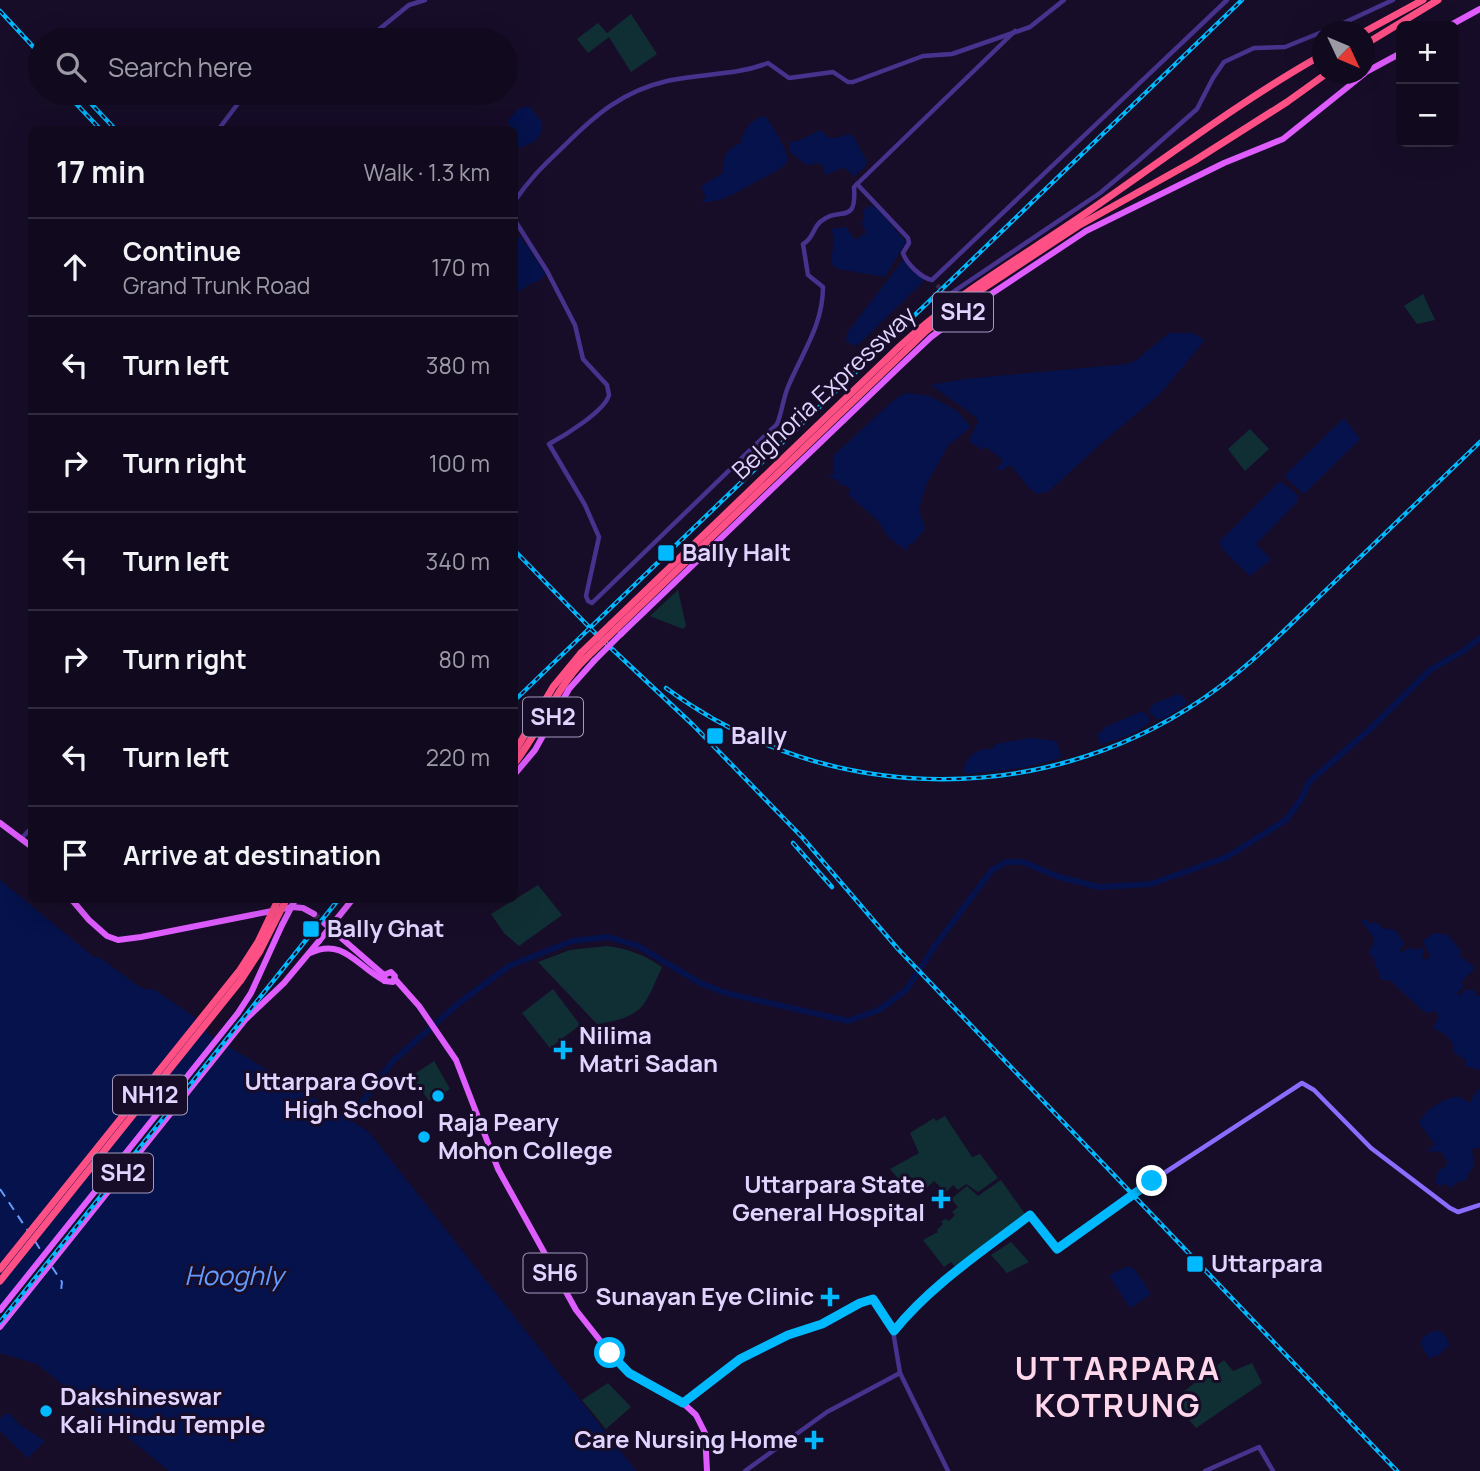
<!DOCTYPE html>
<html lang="en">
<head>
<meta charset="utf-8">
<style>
	:root { --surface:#110a1f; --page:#1e182c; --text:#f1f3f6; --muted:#9c9aa4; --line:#302b3d }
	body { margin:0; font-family:Manrope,sans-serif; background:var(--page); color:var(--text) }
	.controls { position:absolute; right:21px; top:21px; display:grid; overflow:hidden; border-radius:10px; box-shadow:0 7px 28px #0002 }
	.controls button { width:63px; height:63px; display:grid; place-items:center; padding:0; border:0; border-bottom:2px solid var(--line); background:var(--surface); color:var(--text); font:35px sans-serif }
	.compass { position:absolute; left:1312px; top:21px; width:63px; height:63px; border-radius:50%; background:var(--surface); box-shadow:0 7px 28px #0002; rotate:134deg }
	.stop { position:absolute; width:21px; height:21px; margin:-16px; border:5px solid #01b9ff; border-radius:50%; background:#fff }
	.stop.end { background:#01b9ff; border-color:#fff; box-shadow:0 2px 7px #0008 }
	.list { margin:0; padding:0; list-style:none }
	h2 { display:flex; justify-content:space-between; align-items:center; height:91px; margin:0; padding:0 28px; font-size:30px }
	h2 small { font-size:23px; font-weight:400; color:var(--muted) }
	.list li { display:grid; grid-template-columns:46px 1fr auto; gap:21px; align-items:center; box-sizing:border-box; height:98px; padding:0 28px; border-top:2px solid var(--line) }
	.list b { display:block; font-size:26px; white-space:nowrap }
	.list p { margin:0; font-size:23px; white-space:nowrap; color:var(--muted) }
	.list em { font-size:23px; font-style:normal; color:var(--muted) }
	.icon { flex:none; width:38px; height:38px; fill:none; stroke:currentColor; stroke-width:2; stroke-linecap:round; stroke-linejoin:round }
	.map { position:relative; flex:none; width:1480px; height:1471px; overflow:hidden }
	.search { position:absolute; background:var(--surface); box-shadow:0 7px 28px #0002; left:28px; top:28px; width:490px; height:77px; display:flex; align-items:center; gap:18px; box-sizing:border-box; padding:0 24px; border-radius:38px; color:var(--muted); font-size:26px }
	.panel { position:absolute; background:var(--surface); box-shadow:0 7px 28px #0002; left:28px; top:126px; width:490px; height:777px; border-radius:10px }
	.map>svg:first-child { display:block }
	.green { fill:#102f34 }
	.water { fill:#05124b }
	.pier { fill:#170d29 }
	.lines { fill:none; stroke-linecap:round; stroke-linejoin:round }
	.river { stroke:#05124b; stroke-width:6 }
	.ferry { stroke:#639cff; stroke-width:2; stroke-dasharray:9 7; stroke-linecap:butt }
	.tertiary-tunnel { stroke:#352b49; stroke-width:4.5; stroke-dasharray:4.5 2; stroke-linecap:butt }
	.primary-tunnel { stroke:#352b49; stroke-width:6; stroke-dasharray:6 3; stroke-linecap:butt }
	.tertiary { stroke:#47338d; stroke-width:4.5 }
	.secondary { stroke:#8a6cff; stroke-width:4.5 }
	.primary { stroke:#df5cff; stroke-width:6 }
	.motorway { stroke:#ff5086; stroke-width:7 }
	.rail-casing { stroke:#01b9ff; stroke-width:4.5 }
	.rail { stroke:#170d29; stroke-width:2; stroke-dasharray:5; stroke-linecap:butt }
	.primary-bridge { stroke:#df5cff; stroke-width:6 }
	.motorway-bridge { stroke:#ff5086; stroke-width:7 }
	.route { stroke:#01b9ff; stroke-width:9 }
	.poi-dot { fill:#01b9ff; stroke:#170d29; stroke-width:2.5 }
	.labels { text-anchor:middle; stroke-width:6; stroke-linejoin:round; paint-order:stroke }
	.shield { fill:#170d29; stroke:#a499bf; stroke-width:2 }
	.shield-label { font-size:23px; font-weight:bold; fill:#e1d5ff }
	.street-label { font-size:24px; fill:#e1d5ff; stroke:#170d29 }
	.poi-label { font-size:24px; font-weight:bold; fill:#e1d5ff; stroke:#170d29; text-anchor:start }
	.water-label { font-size:26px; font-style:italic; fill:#639cff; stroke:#170d29 }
	.district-label { font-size:32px; font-weight:bold; letter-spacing:2px; fill:#ffd7ea; stroke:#170d29 }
</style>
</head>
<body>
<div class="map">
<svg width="1480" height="1471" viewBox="0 0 1480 1471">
	<rect width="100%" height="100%" fill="#170d29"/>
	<g class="green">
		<path d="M631,14L657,54L631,72L609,37L588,53L577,39L598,23L607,33Z"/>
		<path d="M1423,294L1435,320L1417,324L1404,306Z"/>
		<path d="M1250,429L1269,449L1245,471L1228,449Z"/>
		<path d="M678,590L686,626L683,629L650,616Z"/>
		<path d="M538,885L562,915L519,946L504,933L491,914Z"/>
		<path d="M607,946C629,949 644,955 662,967C644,1007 644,1017 597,1024L538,962L570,950Z"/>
		<path d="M553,989L580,1025L550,1048L522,1013Z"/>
		<path d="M434,1061L450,1089L429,1101L412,1076Z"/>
		<path d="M945,1116L972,1157L980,1154L998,1178L978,1192L966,1184L958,1190L953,1185L946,1192L934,1181L921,1193L917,1188L910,1192L890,1169L919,1153L910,1133L934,1118L936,1121Z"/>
		<path d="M1001,1180L1027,1217L957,1269L951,1262L944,1267L923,1240L938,1232L937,1230L943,1224L941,1221L946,1219L949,1221L955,1215L952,1212L958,1207L951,1199L967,1186L978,1196Z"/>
		<path d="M1011,1242L1029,1262L1007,1273L991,1255Z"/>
		<path d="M1224,1360L1233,1371L1252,1363L1262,1383L1196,1428L1173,1400Z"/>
		<path d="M608,1383L631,1407L606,1429L582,1400Z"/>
	</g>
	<g class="water">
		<path d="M529,106L542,122L541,133L535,141L521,148L516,145L514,130L510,129L508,121L518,109Z"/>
		<path d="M765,116C775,130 785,144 788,161C780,170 775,172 765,177C742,187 729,202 701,202L706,198L701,186L723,173C723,156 725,150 741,143C743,130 751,119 765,116Z"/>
		<path d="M820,130L829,138L841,137L848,134L854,137L867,162L865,167L853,177L851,171L848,173L845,167L826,175L821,163L806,165L789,151V142L801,140Z"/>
		<path d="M870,205L878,209L906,242L885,277L838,269L831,264L834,238L831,229L846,227L855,240L866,233L862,223L864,218L863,211Z"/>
		<path d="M522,237L524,244H528C532,256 539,263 546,274L539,281C530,281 524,291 515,293V238Z"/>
		<path d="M903,260L922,275L924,278L922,283L860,343L854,346L846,341L847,333Z"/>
		<path d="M1169,333H1192L1205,340L1159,395L1105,440L1049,491L1037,494L1029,488L1011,465L1002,470H996L1003,460L986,447L982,450L969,441L978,422L976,417L931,385L965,379L1127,364L1135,361Z"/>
		<path d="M907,393L930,396L957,411L971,427L948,446L926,485L919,509L925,529L913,543L908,545L907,551L888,537L879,522L848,494L851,490L843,484L839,487V481L828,476L834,474L833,456L895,399Z"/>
		<path d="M1344,418L1360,439L1304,494L1285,477L1287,473Z"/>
		<path d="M1280,481L1298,495V501L1256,544L1269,557V561L1250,576L1221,548L1220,541Z"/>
		<path d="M1178,694L1182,696L1187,702L1185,705L1165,718L1158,720L1150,713V708L1155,703Z"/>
		<path d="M1140,712L1146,713L1150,720C1143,733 1115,740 1101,744L1097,734L1102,732L1103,728Z"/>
		<path d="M1030,738L1056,741L1062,757C1030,769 999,771 966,774L963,771C966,758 977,747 992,749L996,744Z"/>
		<path d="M0,880L95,958L99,957L134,983L144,989L155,990L196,1018L210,1035L368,1131L636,1471H169L37,1364L0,1353Z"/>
		<path d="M1368,919V924L1374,921L1375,924L1379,923L1382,928L1395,930L1404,943L1398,954L1408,948L1420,950V946L1424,951L1422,956L1424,959L1428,960L1430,955L1424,944V940L1434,933L1448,935L1461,951L1460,956L1473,966V970L1462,981L1463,988L1456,993L1461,996L1463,991L1473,989L1477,996H1480V1070L1465,1066L1466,1060L1454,1053C1455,1039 1444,1033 1433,1028L1439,1016L1435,1011L1429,1013L1423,1011L1391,981L1379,979L1380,972L1375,965L1374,958L1369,954V950L1374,944V938L1361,921Z"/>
		<path d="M1478,1089H1480V1148L1477,1147L1472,1150L1474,1167L1468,1174L1467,1180L1457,1182L1451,1188L1445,1183L1442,1186L1435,1184L1438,1171L1446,1166L1447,1161L1441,1152L1427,1151L1435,1144L1419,1123C1424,1111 1444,1098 1455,1097C1461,1096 1466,1101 1471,1103V1100Z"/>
		<path d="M1129,1266L1135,1270L1151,1294L1130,1308L1109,1275Z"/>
		<path d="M1439,1330L1446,1337L1449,1345L1438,1356L1435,1355L1430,1359L1423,1349L1421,1340L1429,1333Z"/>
		<path d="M4,1414H10L19,1424L45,1441L28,1458L0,1431V1419Z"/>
	</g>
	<path class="pier" d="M217,1036L231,1044L0,1332V1306Z"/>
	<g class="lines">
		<path class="river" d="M349,1120L393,1061L459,1003L509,966L572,941L608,937L638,946L700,983L726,993L848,1021L879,1010L906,990L937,943L992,870L1006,862H1023L1059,877L1099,887L1151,884L1227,857L1286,820L1302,798L1309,782L1370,729L1430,670L1462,652L1480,638"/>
		<g class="ferry">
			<path d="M0,1189L28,1231"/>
			<path d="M35,1241L43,1254"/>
			<path d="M52,1267L62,1282L61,1291"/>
		</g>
		<path class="tertiary-tunnel" d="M937,285L945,294"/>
		<path class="primary-tunnel" d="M314,914L324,923"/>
		<g class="tertiary">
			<path d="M1324,32L1393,0"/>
			<path d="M366,40L409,5L425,0"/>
			<path d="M218,130L246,93"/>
			<path d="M857,184L908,238L909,243L903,253C906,263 921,278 932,280L1227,0"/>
			<path d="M514,202C530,178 544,165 564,146C595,115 623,91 667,81C701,73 735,76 768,63L789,78L833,72L848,82H853L923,56L952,54L1030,27L1064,0"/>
			<path d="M514,219L547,271L575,325L583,359L607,385L609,395C605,411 564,436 549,444L585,505L599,537L586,596L588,601L592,603L777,424C782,412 783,399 788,387C802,353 823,325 823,287L808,275L803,244C813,239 813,228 820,222C839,205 857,227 854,187L1015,31"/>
			<path d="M949,299L945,294H950L1100,193L1137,162L1197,109L1213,78L1224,62L1254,48L1285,47L1322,32"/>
			<path d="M963,317L966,321"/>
			<path d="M21,839L32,827"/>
			<path d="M893,1331L900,1373L948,1471"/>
			<path d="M745,1471L827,1412L900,1373"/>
			<path d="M1205,1471L1259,1447L1273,1471"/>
		</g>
		<path class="secondary" d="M683,1403L740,1359L788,1335L822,1324L860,1303L873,1299L893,1331L933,1291L1030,1215L1057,1249L1152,1181L1302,1083L1314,1090L1371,1148L1450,1208L1458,1212L1480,1205"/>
		<g class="primary">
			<path d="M1449,26L1480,9"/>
			<path d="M1364,73L1401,53"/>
			<path d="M621,634L897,369L931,337L967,310L1086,231L1224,163L1283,139L1364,74"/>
			<path d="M514,775L535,750L569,689L594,661"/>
			<path d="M0,823L32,847"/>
			<path d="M72,900L89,920L107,936L118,940L141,937L292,907L303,908L314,914"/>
			<path d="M324,923L384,975L385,981"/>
			<path d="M310,953C344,937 357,967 385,981"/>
			<path d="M384,975L391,972L395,976L393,982L385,981"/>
			<path d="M395,979L419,1006L456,1060L498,1169L576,1310L606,1348L629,1373L683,1403L696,1415L705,1433L707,1471"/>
			<path d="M0,1310L238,1013L251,993L282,925"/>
			<path d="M0,1327L246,1019L284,983L319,941"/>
		</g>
		<g class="motorway">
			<path d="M1364,32L1423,0"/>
			<path d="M1364,45L1438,0"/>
			<path d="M611,624L899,347C957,293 1024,256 1089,211C1166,158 1240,101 1322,55"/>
			<path d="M616,629L926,331L970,297L1078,226L1194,161L1287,102L1326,74"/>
			<path d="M514,753L553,687L581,653"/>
			<path d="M514,764C541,729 555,689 586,658"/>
		</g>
		<defs>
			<g id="rail">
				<path d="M0,11L40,54"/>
				<path d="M66,93L101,130"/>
				<path d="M81,93L116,130"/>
				<path d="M514,550L594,632L693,725L802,837L898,949L1397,1471"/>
				<path d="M666,688C829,809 1054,810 1218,688C1256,660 1290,625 1324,592C1376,542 1428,492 1480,442"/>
				<path d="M514,701L1242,0"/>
				<path d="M793,843L832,887"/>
				<path d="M0,1322L338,900"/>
			</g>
		</defs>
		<use href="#rail" class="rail-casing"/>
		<use href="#rail" class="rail"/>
		<g class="primary-bridge">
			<path d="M594,661L621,634"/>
			<path d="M282,925L295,900"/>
			<path d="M319,941L352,900"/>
		</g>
		<g class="motorway-bridge">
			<path d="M581,653L611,624"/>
			<path d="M586,658L616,629"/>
			<path d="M0,1269L240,970L258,942L278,900"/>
			<path d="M0,1281L241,980L260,951L286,900"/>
		</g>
	</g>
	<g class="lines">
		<path class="route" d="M610,1353L629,1373L683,1403L740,1359L788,1335L822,1324L860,1303L873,1299L894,1331C931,1285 983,1251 1030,1215L1057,1249L1152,1181"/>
	</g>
	<g class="poi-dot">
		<rect x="657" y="544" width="18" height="18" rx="3.5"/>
		<rect x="706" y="727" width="18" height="18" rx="3.5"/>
		<rect x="302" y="920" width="18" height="18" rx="3.5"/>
		<path d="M559.5 1039.5h7v7h7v7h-7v7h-7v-7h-7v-7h7z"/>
		<circle cx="438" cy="1096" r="7"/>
		<circle cx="424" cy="1137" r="7"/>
		<path d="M937.5 1188.5h7v7h7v7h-7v7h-7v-7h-7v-7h7z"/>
		<rect x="1186" y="1255" width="18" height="18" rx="3.5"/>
		<path d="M826.5 1286.5h7v7h7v7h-7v7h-7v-7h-7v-7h7z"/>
		<circle cx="46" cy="1411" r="7"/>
		<path d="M810.5 1429.5h7v7h7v7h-7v7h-7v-7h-7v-7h7z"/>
	</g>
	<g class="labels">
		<g class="shield">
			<rect x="933" y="292.5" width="60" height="39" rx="5"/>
			<rect x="523" y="697.5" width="60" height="39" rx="5"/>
			<rect x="113" y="1075.5" width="74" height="39" rx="5"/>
			<rect x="93" y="1153.5" width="60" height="39" rx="5"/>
			<rect x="523.5" y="1253.5" width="63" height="39" rx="5"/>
		</g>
		<g class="shield-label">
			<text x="963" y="320">SH2</text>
			<text x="553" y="725">SH2</text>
			<text x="150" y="1103">NH12</text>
			<text x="123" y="1181">SH2</text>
			<text x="555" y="1281">SH6</text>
		</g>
		<g class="street-label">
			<text transform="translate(824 393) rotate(-43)" y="8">Belghoria Expressway</text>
		</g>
		<g class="poi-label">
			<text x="682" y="561">Bally Halt</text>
			<text x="731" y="744">Bally</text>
			<text x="327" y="937">Bally Ghat</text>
			<text x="579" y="1044">Nilima<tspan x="579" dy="28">Matri Sadan</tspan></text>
			<text x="424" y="1090" text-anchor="end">Uttarpara Govt.<tspan x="424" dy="28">High School</tspan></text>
			<text x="438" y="1131">Raja Peary<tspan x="438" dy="28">Mohon College</tspan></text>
			<text x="925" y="1193" text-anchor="end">Uttarpara State<tspan x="925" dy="28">General Hospital</tspan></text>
			<text x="1211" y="1272">Uttarpara</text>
			<text x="814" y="1305" text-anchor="end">Sunayan Eye Clinic</text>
			<text x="60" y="1405">Dakshineswar<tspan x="60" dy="28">Kali Hindu Temple</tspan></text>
			<text x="798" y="1448" text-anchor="end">Care Nursing Home</text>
		</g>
		<g class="water-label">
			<text x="234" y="1285">Hooghly</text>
		</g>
		<g class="district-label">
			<text x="1118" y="1380">UTTARPARA<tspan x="1118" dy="37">KOTRUNG</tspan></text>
		</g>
	</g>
</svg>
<div class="controls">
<button>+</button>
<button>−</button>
</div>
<svg class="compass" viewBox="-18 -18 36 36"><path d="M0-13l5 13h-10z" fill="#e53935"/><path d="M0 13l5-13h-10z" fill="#9c9aa4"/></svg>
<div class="stop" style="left:610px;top:1353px"></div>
<div class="stop end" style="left:1152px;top:1181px"></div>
<div class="search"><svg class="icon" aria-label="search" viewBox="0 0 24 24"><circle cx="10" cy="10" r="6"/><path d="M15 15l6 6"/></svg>Search here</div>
<section class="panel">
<h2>17 min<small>Walk · 1.3 km</small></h2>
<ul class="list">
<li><svg class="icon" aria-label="ahead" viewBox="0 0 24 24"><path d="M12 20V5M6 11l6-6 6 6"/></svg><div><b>Continue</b><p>Grand Trunk Road</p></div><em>170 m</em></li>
<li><svg class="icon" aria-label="left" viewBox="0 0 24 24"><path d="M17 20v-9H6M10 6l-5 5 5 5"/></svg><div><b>Turn left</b></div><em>380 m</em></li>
<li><svg class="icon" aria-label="right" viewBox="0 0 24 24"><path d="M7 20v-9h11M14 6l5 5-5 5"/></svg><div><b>Turn right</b></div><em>100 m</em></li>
<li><svg class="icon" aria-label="left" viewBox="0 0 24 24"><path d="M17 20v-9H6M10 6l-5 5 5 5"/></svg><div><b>Turn left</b></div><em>340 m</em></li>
<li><svg class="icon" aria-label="right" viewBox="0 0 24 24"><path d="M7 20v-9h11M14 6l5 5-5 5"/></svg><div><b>Turn right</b></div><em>80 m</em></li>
<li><svg class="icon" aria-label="left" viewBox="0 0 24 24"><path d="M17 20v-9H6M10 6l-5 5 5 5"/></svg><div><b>Turn left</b></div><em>220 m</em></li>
<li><svg class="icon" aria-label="arrive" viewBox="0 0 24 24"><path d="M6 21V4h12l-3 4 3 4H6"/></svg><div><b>Arrive at destination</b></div></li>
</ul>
</section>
</div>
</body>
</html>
